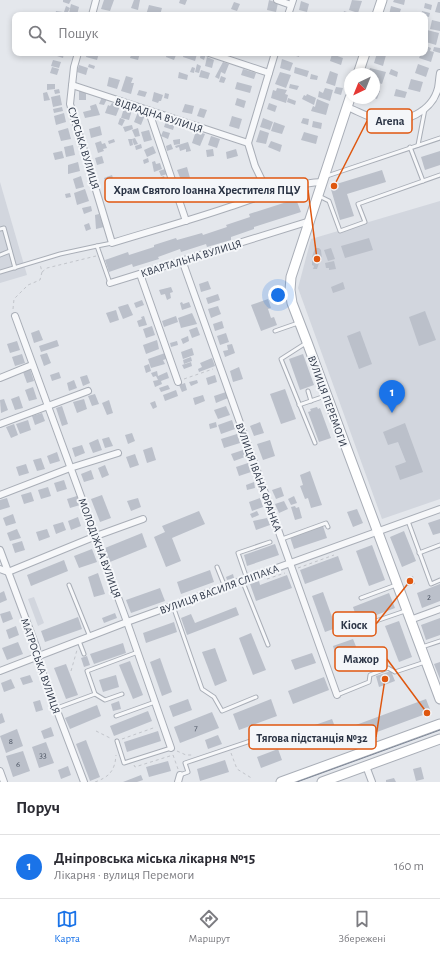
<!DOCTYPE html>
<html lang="uk">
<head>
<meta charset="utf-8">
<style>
	:root { --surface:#fff; --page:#f7f7f7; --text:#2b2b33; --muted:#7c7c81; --line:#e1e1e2; --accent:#1a73e8 }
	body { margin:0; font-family:"Alegreya Sans",sans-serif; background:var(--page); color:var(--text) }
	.compass { position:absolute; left:344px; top:68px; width:36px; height:36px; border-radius:50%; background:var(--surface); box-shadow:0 2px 6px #0003; rotate:223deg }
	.you { position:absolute; left:278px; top:295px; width:14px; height:14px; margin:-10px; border:3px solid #fff; border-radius:50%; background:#1a73e8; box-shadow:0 0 0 6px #1a73e833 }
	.badge { display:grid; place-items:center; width:26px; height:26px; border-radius:50%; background:var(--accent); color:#fff; font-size:13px; font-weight:700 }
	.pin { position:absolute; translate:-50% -33px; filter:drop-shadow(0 1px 2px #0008) }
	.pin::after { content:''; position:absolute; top:21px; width:14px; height:12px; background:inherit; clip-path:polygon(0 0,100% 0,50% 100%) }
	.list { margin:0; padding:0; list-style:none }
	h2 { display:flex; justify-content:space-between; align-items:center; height:52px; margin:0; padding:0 16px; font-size:17px }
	h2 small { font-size:13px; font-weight:400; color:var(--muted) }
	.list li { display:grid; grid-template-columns:26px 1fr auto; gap:12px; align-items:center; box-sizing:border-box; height:64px; padding:0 16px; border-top:1px solid var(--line) }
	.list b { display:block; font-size:15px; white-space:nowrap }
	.list p { margin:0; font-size:13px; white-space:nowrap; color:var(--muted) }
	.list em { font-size:13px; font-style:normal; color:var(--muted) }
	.icon { flex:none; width:22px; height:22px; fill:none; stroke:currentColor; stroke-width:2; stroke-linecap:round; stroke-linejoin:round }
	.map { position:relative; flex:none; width:440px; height:782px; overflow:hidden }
	.search { position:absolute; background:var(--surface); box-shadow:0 2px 6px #0003; left:12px; right:12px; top:12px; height:44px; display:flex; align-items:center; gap:10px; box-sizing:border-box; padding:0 14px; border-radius:8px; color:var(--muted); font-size:15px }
	.sheet { height:116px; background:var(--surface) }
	nav { display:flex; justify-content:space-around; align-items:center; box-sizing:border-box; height:56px; border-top:1px solid var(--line); background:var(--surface); font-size:11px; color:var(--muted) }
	nav a { display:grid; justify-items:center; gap:2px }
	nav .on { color:var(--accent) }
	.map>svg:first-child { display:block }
	.built { fill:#d2d6de }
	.building { fill:#bbc0ca }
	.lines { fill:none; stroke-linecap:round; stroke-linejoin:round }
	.lane-casing { stroke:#a9aeb7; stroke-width:5 }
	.street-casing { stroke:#a9aeb7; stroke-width:8 }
	.secondary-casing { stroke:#a9aeb7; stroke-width:11 }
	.path { stroke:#c2c5cb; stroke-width:1; stroke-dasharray:3 3; stroke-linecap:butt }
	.lane { stroke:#f7f8fa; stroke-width:3 }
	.street { stroke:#f7f8fa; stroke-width:6 }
	.secondary { stroke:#fff; stroke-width:9 }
	.tram { stroke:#7d8696; stroke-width:1 }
	.labels { text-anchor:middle; stroke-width:4; stroke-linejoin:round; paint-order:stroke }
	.number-label { font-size:9px; fill:#4f5766 }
	.street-label { font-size:11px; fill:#2b3445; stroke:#f4f6f9 }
	.leader { fill:none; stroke:#df570f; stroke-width:1.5 }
	.callout-dot { fill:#df570f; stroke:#f4f6f9; stroke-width:1.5 }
	.callout { fill:#f4f6f9; stroke:#df570f; stroke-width:1.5 }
	.callout-label { font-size:12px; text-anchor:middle; font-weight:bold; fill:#2b3445 }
</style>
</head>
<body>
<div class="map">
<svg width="440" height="782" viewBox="0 0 440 782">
	<rect width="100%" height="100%" fill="#e4e7ec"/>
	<g class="built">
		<path d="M0,182L27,275L0,283Z"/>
		<path d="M440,201V499L382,519L298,288L311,239Z"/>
		<path d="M34,597L44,623L38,626L28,599Z"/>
	</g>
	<g class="building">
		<path d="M63,0H71L69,4L63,2Z"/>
		<path d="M104,0H114L110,11L101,9Z"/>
		<path d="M134,0H140L138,10L131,8Z"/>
		<path d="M180,0H187L185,5L179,3Z"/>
		<path d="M269,0L278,3L276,12L267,10Z"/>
		<path d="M352,0L362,1L358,13L349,10Z"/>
		<path d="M394,0H405L404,5L393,2Z"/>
		<path d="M301,1L309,4L307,12L299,10Z"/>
		<path d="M234,2L240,4L237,11L231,9Z"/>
		<path d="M438,2H440V13L435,12Z"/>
		<path d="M425,3L432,5L431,10L424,8Z"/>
		<path d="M71,4L79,7L77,15L69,13Z"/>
		<path d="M149,5L162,8L160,15H146Z"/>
		<path d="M66,6L70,8L67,14L64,12Z"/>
		<path d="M391,6L401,9L399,15H389Z"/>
		<path d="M56,11L63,12V15H55Z"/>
		<path d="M344,11L353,14L352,15H334L335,12L343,14Z"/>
		<path d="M422,11L430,13L429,17L421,15Z"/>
		<path d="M432,20L440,22V31L430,29Z"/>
		<path d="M427,30L439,33L436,45L426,42Z"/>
		<path d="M426,46L431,48L430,51L434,52L431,62L419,58L421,53H425Z"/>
		<path d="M434,47L440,48V53L433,51Z"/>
		<path d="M54,53H64L63,58L54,55Z"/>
		<path d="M87,53H99L97,60L86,57Z"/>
		<path d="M132,53H140L138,60L130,58Z"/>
		<path d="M167,53H174L176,55L174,60L166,57Z"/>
		<path d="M184,53L197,54L195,61L183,57Z"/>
		<path d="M201,53L206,54L204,60L200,58Z"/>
		<path d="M287,53H300L299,57Z"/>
		<path d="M377,53L386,55L383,66L374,63Z"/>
		<path d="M332,54L343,58L341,65L330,61Z"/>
		<path d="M207,57L214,60L212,68L205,66Z"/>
		<path d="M282,59L293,63L290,71L280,68Z"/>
		<path d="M53,60L61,62L59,68L51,66Z"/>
		<path d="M223,62L229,64L225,74L221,72L219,79L215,77Z"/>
		<path d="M89,64L95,66L94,69L88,67Z"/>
		<path d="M197,64L201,66L199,73L195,72Z"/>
		<path d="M418,64L429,68L426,77L415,73Z"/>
		<path d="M79,65L88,68L86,75L77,72Z"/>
		<path d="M52,67L59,69L57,75L50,73Z"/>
		<path d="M192,67L195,68L194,73L190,72Z"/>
		<path d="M295,67L309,71L307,77L294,73Z"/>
		<path d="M370,68L386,72L382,84L374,81V74H368Z"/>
		<path d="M243,69L256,73L254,79L241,75Z"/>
		<path d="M391,69L398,72L397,77L389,74Z"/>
		<path d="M201,70L210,73L208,79L199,77Z"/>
		<path d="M330,71L338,74L335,86L326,83Z"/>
		<path d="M179,72L188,75L187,80L178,78Z"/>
		<path d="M280,72L291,75L286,88L275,84Z"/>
		<path d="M311,74L318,76L317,80L310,79Z"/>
		<path d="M126,76L133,78L131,83H134L131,94L121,91Z"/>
		<path d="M221,76L226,78L224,83L219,82Z"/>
		<path d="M109,77L120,80L117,89L107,86Z"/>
		<path d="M411,79L423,82L420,92L408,89Z"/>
		<path d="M237,82L252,86L250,93L235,89Z"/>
		<path d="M47,84H55V89L47,90Z"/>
		<path d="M290,84L299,86L297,90L289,88Z"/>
		<path d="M336,87L343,88L341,95L334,93Z"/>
		<path d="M277,88L287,90L285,94L288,95L286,103L271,98L273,90L276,91Z"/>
		<path d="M325,88L333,90L330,101L318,97L319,91L323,93Z"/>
		<path d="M59,89L60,93L55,94L54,90Z"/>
		<path d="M374,89L380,91L377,99L374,98Z"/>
		<path d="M396,89L407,92L405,98L394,96Z"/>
		<path d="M139,90L147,92L145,97L137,95Z"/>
		<rect x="79" y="91" width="7" height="9"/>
		<path d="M47,92L50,100L44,101L43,93Z"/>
		<path d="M154,92L163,95L161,101H159L158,103L152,101Z"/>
		<path d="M165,93L169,94L168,99L164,98Z"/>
		<path d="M307,94L316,98L314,105L302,99L304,95L306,96Z"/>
		<path d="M60,95L62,105L53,107L51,97Z"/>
		<path d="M102,97L107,99L104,105L99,104Z"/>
		<path d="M237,98L246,101L244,108L235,105Z"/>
		<path d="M288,98L296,101L295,105L287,102Z"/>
		<path d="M317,99L329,104L326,115L311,111L313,106L315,107Z"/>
		<path d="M112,103L120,106L116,116L105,113L108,105L110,106Z"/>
		<path d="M269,103L277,106L275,112L267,109Z"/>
		<path d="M96,104L100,115L85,118L83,112L91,110L90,106Z"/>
		<path d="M185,104L194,106L192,114L182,112Z"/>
		<path d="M62,107L63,111L54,113L53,109Z"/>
		<path d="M124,108L132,110L129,120L121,118Z"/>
		<path d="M200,108L207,110L204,118L197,116Z"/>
		<path d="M138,112L145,115L141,125L134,122Z"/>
		<path d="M64,113L66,122L56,125L54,116Z"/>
		<path d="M232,116L242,119L239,129L229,126Z"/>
		<path d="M120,118L125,120L122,126L118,124Z"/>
		<path d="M263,118L273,122L270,130L260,127Z"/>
		<path d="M303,118L309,119L308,125L301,123Z"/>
		<path d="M166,121L175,124L173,130L164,127Z"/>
		<path d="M313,121L322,123L321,129L312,127Z"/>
		<path d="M274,122L285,126L282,134L271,131Z"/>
		<path d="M132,125L133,129L125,132L123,127Z"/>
		<path d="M100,126L102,135L91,138L89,129Z"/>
		<path d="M68,128L71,139L61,141L58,131Z"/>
		<path d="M138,128L140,136L135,137L132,130Z"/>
		<path d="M149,130L152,140L144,142L141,132Z"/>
		<path d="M260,130L269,133L266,144L256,142Z"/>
		<path d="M163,131L170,133L168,139L161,136Z"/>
		<path d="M196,131L205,134L200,146L192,143Z"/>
		<path d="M304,132L318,136L316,144L301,140Z"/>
		<path d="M211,136L220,139L217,148L208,145Z"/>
		<path d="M135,138L138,144L134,145L132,139Z"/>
		<path d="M114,139L115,142L109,144L108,141Z"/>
		<path d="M128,139H132L133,145L130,146Z"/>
		<path d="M180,139V144L174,145L173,140Z"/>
		<path d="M101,141L102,144L105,143L107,148L103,149L104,151L98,153L95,143Z"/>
		<path d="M271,141L282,145L280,152L268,147Z"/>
		<path d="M188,142L191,151L186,152V149L180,151L179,147L176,148L175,146Z"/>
		<path d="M141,144L142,148L136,150L135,146Z"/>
		<path d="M171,144L173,149L167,151L166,146Z"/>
		<path d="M73,145L75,155L66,157L64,147Z"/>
		<path d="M153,146L156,153L147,157L144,150Z"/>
		<path d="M213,149L214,156L207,157L206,150Z"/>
		<path d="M236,149L238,156L227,159L226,152Z"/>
		<path d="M62,151L64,158L55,160L53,153Z"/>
		<path d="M440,151V165L425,170L421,157Z"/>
		<path d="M102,156L104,163L97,165L95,158Z"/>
		<path d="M148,158L149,162L144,164L143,160Z"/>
		<path d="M155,161L156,164L160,163L162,169L154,172L152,162Z"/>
		<path d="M78,162L80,171L68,174V165Z"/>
		<path d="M187,167L190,178L181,180L177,170Z"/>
		<path d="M165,169L167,174L161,176L159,171Z"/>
		<path d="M382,170L386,182L347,194L354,216L340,220L330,186Z"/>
		<path d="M112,175L115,185L107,187L104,178Z"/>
		<path d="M81,176L84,187L76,189L73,179Z"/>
		<path d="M164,176L167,185L159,187L157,179Z"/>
		<path d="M85,189L89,201L77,205L74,193Z"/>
		<path d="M70,193L71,197L66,198L65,194Z"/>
		<path d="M296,199L301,212L254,227V229L231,237V240L207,247L206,244L181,252L180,249L158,257L159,259L133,267L132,264L109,272L105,260L128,252L129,255L154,247V245L176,238L177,240L202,233L203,235L227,227L226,225L250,217L249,214Z"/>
		<path d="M91,206L92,211L84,214L82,208Z"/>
		<path d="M99,214L104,227L96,229L95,215Z"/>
		<path d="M89,223L91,229L86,231L84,225Z"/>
		<path d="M369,238L373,250L345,258L341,246Z"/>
		<path d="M315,248H319L321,250L322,260H320L317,269H313L314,266L312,265V257Z"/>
		<path d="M331,248L335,259L328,261L324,250Z"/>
		<path d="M334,261L336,269L329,270V268H326L325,263Z"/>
		<path d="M208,281L211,289L201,292L199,284Z"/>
		<path d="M343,282L345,289L333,293L331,287Z"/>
		<path d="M171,287L173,292L170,293L171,298L167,300L165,294L161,295L159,290Z"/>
		<path d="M218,294L220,300L208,304L206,298Z"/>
		<path d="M268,299L271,308L268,309L271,318L274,317L277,325L261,331L251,305Z"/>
		<path d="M142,300L144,305L136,308L134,303Z"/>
		<path d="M182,302L183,304L189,302L191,307L182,310L180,303Z"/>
		<path d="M128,304L133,315L123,319L118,307Z"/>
		<path d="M218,306L221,314L211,318L208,309Z"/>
		<path d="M116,310L119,320L110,323L106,313Z"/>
		<path d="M425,311L436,340L419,346L409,317Z"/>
		<path d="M192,313L197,324L181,328L178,318Z"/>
		<path d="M144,316L147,325L139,327L137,321L142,319L141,317Z"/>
		<path d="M176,316L178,322L164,327L162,321Z"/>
		<path d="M222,321L224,328L215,331L213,324Z"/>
		<path d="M152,326L155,335L146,338L143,329Z"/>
		<path d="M197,327L200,335L192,338L189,330Z"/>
		<path d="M39,330L43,340L34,343L31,333Z"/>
		<path d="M360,331L372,364L359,369L347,336Z"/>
		<path d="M226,333L229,342L220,345L217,336Z"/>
		<path d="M188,336L189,341L183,344L181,339Z"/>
		<path d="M57,340L59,346L41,352L39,346Z"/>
		<path d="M157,340L159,349L146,354L143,345Z"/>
		<path d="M17,341L20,350L10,353L7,344Z"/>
		<path d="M177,341L178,345L171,347L170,343Z"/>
		<path d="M232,344L235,353L225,357L223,351L228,350L227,345Z"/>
		<path d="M192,348L194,355L183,359L181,352Z"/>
		<path d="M47,353L51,363L44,366L40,355Z"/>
		<path d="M165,353L166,359L163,360L165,364L151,368L148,359Z"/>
		<path d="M22,354L25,363L15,366L12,357Z"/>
		<path d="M303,354L314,385L300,390L289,359Z"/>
		<path d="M191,357L192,361L184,364L183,360Z"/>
		<path d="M212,358L215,366L199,372L198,369L202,367L200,363Z"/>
		<path d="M191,362L192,366L184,369L182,365Z"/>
		<path d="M149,364L151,371L146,373L144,366Z"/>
		<path d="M239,367L243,379L233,382L230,371Z"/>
		<path d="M30,369L34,381L27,383L23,372Z"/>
		<path d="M157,371L158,376L167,372L169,378L161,381L162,384L155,387L153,381L158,380L156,376L153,377L151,373Z"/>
		<path d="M59,372L61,378L52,381L50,375Z"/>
		<path d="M87,375L90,383L83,386L80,377Z"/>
		<path d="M215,375L217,382L208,385L206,378Z"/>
		<path d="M74,380L77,388L69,391L67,383Z"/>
		<path d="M197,380L198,383L191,386L189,382Z"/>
		<path d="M185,383L187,390L182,392L179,385Z"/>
		<path d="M168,385L170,389L161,392L159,388Z"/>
		<path d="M33,387L37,399L29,401L25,390Z"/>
		<path d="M285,389L296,419L281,424L270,394Z"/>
		<path d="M176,390L178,396L165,401L163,395Z"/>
		<path d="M226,392L228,398L216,403L214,396Z"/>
		<path d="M95,394L99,404L92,406L88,396Z"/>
		<path d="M203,395L205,401L195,405L193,398Z"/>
		<path d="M19,396L23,408L15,410L11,399Z"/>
		<path d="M4,399L8,410L1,413L0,400Z"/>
		<path d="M84,399L87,409L77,413L73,402Z"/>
		<path d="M109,400L113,413L107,415L102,403Z"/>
		<path d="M155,401L157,407L153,409L150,403Z"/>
		<path d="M62,406L68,424L62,426L56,408Z"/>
		<path d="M226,406L230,415L218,419L214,410Z"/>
		<path d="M317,407L318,409L320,408L331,438L319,442L308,412L311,411L310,409Z"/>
		<path d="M42,413L45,421L35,425L32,416Z"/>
		<path d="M28,420L31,430L20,434L16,424Z"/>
		<path d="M232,420L235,429L221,434L218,425Z"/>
		<path d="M216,422L217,427L210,429L209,424Z"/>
		<path d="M260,422L264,433L254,436L250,426Z"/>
		<path d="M405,423L423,472L400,480L395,466L406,462L398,442L388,445L383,432Z"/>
		<path d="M14,424L18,435L11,438L6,427Z"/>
		<path d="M132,433L135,441L128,444L125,435Z"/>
		<path d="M237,434L240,443L224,448L221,439Z"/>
		<path d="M109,437L113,446L105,448L102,439Z"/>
		<path d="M98,439L102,450L93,453L89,443Z"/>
		<path d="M270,440L275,456L263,460L257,444Z"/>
		<path d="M82,445L85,453L75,457L72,448Z"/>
		<path d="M152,447L156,460L147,463L143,450Z"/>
		<path d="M243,450L245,457L234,461L231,454Z"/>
		<path d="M57,452L60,461L50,464L47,456Z"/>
		<path d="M135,454L139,465L130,468L126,457Z"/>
		<path d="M41,458L45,469L37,471L33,460Z"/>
		<path d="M248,463L251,472L239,476L236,467Z"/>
		<path d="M26,464L29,473L19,476L16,467Z"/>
		<path d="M105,465L109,475L102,478L98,468Z"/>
		<path d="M91,470L94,479L84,482L81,474Z"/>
		<path d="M310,471L322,505L311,508L308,498L305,499L300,486L303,485L300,475Z"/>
		<path d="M64,480L67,489L57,492L54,483Z"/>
		<path d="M254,482L255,488L247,490L246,485Z"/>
		<path d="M48,487L51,496L41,499L38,490Z"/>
		<path d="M281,487L284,496L276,499L272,490Z"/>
		<path d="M31,492L34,501L24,504L21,495Z"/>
		<path d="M102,495L111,518L100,522L91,499Z"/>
		<path d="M77,496L80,505L70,508L67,499Z"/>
		<path d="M294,496L297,503L291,505L288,499Z"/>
		<path d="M7,498L10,507L0,510V500Z"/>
		<path d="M138,498L141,507L131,511L127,501Z"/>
		<path d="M260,498L263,507L252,511L249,502Z"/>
		<path d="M284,501L288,509L279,513L275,504Z"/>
		<path d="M295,506L296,508L299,507L302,518L295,520L291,507Z"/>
		<path d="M357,509L363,523L353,527L347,512Z"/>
		<path d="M199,511L205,524L172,538L181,561L166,567L154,537L165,532L162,526Z"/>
		<path d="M257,511L259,515L252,518L250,514Z"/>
		<path d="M13,514L16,523L6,526L3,518Z"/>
		<path d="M78,517L81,526L71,530L68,521Z"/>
		<path d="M267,518L270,525L256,530L253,521Z"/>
		<path d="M440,519V533L433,535L428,523Z"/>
		<path d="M63,522L66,530L56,534L53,525Z"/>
		<path d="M323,526L327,538L294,549L290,537Z"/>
		<path d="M17,529L21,538L10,541L7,533Z"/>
		<path d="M47,529L50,537L39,541L36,532Z"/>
		<path d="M404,531L416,561L402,567L390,537Z"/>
		<path d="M142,533L147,547L110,562L105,548Z"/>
		<path d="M22,541L25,550L15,553L12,544Z"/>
		<path d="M275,544L279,555L247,566L244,555Z"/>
		<path d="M372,545L385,580L369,586L356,551Z"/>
		<path d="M92,549L97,562L79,568L74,556Z"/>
		<path d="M338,556L343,570L305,584L300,570Z"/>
		<path d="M64,560L68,571L31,586L27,575Z"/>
		<path d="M210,570L214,582L181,594L177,582Z"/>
		<path d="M98,573L105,594L94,597L88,577Z"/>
		<path d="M233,574L234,578L227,580L226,577Z"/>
		<path d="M287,575L292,588L256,601L250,584L259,581L260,585Z"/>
		<path d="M413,576L415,584L408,586L406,579Z"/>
		<path d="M440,584V601L422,608L417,593Z"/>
		<path d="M160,588L165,601L131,613L126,600Z"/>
		<path d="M4,591L7,600L0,603V593Z"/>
		<path d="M323,592L336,628L325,632L312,596Z"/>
		<path d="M389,593L395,608L358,622L353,607Z"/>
		<path d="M236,607L239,615L187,635L181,618L191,614L195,623Z"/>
		<path d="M10,611L13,619L3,623L0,614Z"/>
		<path d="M115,613L117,618L104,623L102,618Z"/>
		<path d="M78,617L82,629L45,642L41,631Z"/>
		<path d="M440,618V635L426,640L421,625Z"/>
		<path d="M399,621L412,657L399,662L385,626Z"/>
		<path d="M174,622L177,632L146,643L143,633Z"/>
		<path d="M16,626L19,635L9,639L6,630Z"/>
		<path d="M251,633L266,670L253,675L239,638Z"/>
		<path d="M353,639L357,649L336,656L333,646Z"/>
		<path d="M18,642L23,654L7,660L2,648Z"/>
		<path d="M123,643L126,653L94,664L90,654Z"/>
		<path d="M215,648L227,681L215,686L202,652Z"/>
		<path d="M312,653L316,663L295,670L291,660Z"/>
		<path d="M87,656L90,665L84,667L81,658Z"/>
		<path d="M160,658L172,692L162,696L150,662Z"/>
		<path d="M130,661L143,695L133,699L119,665Z"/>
		<path d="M440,662V679L434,664Z"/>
		<path d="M66,664L78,695L66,699L54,668Z"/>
		<path d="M391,671L395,681L379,687L376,676Z"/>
		<path d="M30,675L33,682L23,685L20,678Z"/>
		<path d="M116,675L119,687L103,692L99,680Z"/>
		<path d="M324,677L329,690L293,704L288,691Z"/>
		<path d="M11,679L15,688L4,692L1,683Z"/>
		<path d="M188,699L192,710L173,717L169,706Z"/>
		<path d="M271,699L277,716L239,730L233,714Z"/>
		<path d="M426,699L431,712L342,745L337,732L300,746L295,732L332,719L337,732Z"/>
		<path d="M40,700L43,710L36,712L33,702Z"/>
		<path d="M119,701L121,709L113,711L111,704Z"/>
		<path d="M97,705L101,716L70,729L65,718Z"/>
		<path d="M148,711L152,721L114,736L110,726Z"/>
		<path d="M212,712L219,728L180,743L174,727Z"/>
		<path d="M2,713L5,722L0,724V714Z"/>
		<path d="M51,727L54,736L44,739L41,731Z"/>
		<path d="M17,729L23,746L6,753L0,736Z"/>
		<path d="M158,731L161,741L127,752L124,742Z"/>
		<path d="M218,735L222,744L208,749L205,740Z"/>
		<path d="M86,740L100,777L90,781L76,744Z"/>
		<path d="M46,742L54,763L39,768L32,747Z"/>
		<path d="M278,749L282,760L261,768L257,757Z"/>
		<path d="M23,751L30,771L13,777L6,756Z"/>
		<path d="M225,760L229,772L200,781L197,769Z"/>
		<path d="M168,761L171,771L149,777L146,767Z"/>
		<path d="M68,766L71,775L61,779L58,770Z"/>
		<path d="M421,767L424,779L416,781L413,769Z"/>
		<path d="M141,775L143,780L137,782H123Z"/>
		<path d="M394,778L396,782H386V780Z"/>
	</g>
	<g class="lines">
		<defs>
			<g id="lane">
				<path d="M418,145L425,109"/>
				<path d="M410,147L423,181"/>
				<path d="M327,176L440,138"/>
				<path d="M319,196L329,201L340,231L365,222L358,204L440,175"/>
				<path d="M0,229L4,228L15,268"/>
				<path d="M0,255L10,251"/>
				<path d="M0,272L60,254L97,246"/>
				<path d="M110,283L97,246L112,243"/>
				<path d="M275,331L298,323"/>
				<path d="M306,343L281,359L315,443"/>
				<path d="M308,391L311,401"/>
				<path d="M299,405L325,396"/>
				<path d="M408,521L431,584L440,580"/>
				<path d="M282,539L326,523L328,527"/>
				<path d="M419,553L440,545"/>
				<path d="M217,567L225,587"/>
				<path d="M247,579L238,553L270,542"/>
				<path d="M242,580L268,645"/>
				<path d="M69,585L90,637"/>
				<path d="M361,598L396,585"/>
				<path d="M173,606L202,689L214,697L222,711L256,697"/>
				<path d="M356,631L373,622L405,611"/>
				<path d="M79,641L84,654"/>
				<path d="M422,647L440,641"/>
				<path d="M95,694L105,700L122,694"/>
				<path d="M337,695L369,682L370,675L388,668L395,672L425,662"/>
				<path d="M57,708L95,694L87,671L138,652"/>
				<path d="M116,716L155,702"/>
				<path d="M117,741L124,763L171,748"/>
				<path d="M180,775L188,772L185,763L274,733"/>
			</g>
			<g id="street">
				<path d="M277,0L291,5"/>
				<path d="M92,15L96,0"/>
				<path d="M288,15L293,0"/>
				<path d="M78,53L74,67L70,104L112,243C151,231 191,220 229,207C260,197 290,183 323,182"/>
				<path d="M209,53L269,73"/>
				<path d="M72,85L248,143"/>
				<path d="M347,107C358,111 370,119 382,120C404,124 432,112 438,88C439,83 439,78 440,73"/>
				<path d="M149,112L186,221"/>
				<path d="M268,193L255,166L248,143L275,53"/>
				<path d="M182,260L337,695"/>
				<path d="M140,274L178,382"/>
				<path d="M110,283L310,221"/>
				<path d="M15,316L127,622L171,748"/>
				<path d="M0,378L32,365"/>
				<path d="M0,424L88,391"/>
				<path d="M0,495L70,468L118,453"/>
				<path d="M0,550L37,649V658L84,782"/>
				<path d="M0,569L8,572L96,536L143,519"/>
				<path d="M410,620L440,609"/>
				<path d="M0,671L127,622L440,509"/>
				<path d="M366,766L372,782"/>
				<path d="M0,771L4,782"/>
				<path d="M178,782L180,775"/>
			</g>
			<g id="secondary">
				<path d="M377,15L382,0"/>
				<path d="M358,74L365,53"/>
				<path d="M350,98L291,277L290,290L292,303L307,342L440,699"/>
				<path d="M281,782L440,724"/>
				<path d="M322,782L440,739"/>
			</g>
		</defs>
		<use href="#lane" class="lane-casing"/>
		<use href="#street" class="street-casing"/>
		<use href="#secondary" class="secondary-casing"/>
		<g class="path">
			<path d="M42,272L47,268L96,256"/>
			<path d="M13,309L14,299L28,285L40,280L42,272L40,264"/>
			<path d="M184,379L213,369"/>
			<path d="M298,568L334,555"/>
			<path d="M267,579L285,573"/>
			<path d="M71,671L77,650"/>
			<path d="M96,731L112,739"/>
			<path d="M122,739L156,727"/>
			<path d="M177,751L186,755H193"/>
			<path d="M231,753L237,769L253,779"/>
			<path d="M173,755L178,769"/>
			<path d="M134,765L135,767L173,755"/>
			<path d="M95,782C109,777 115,771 116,755"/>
		</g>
		<use href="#lane" class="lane"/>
		<use href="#street" class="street"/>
		<use href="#secondary" class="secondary"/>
		<path class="tram" d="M297,782L440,730"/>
	</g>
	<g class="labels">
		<g class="number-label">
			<text x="429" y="600">2</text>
			<text x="196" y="731">7</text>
			<text x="11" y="744">8</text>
			<text x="43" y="758">33</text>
			<text x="18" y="767">6</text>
		</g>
		<g class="street-label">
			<text transform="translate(159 115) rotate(18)" y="4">ВІДРАДНА ВУЛИЦЯ</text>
			<text transform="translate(84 148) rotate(73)" y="4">СУРСЬКА ВУЛИЦЯ</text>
			<text transform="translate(191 258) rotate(-17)" y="4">КВАРТАЛЬНА ВУЛИЦЯ</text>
			<text transform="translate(328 401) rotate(70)" y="4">ВУЛИЦЯ ПЕРЕМОГИ</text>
			<text transform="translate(259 477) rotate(70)" y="4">ВУЛИЦЯ ІВАНА ФРАНКА</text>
			<text transform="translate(100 548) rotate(70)" y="4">МОЛОДІЖНА ВУЛИЦЯ</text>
			<text transform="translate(219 589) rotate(-20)" y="4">ВУЛИЦЯ ВАСИЛЯ СЛІПАКА</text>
			<text transform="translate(41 666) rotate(71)" y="4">МАТРОСЬКА ВУЛИЦЯ</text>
		</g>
	</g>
	<path class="leader" d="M334 186L367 121M317 259L308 190M410 581L376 624M427 713L387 659M385 679L376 737"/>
	<g class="callout-dot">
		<circle cx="334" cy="186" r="4"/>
		<circle cx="317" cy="259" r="4"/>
		<circle cx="410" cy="581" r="4"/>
		<circle cx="427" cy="713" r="4"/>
		<circle cx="385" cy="679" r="4"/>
	</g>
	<g class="callout">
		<rect x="367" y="109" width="45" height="24" rx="4"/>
		<rect x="105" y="178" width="203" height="24" rx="4"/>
		<rect x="333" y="612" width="43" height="24" rx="4"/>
		<rect x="335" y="647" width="52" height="24" rx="4"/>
		<rect x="249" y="725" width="127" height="24" rx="4"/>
	</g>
	<g class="callout-label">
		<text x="390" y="125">Arena</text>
		<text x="207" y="194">Храм Святого Іоанна Хрестителя ПЦУ</text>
		<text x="354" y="629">Кіоск</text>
		<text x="361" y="663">Мажор</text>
		<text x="312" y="742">Тягова пiдстанцiя №32</text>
	</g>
</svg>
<svg class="compass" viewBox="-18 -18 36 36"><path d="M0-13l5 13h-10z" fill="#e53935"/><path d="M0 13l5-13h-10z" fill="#7c7c81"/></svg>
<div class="you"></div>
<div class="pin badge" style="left:392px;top:413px">1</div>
<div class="search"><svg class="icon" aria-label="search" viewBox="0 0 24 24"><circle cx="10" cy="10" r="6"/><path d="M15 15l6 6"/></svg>Пошук</div>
</div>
<section class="sheet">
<h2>Поруч<small></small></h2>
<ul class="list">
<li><span class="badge">1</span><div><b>Дніпровська міська лікарня №15</b><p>Лікарня · вулиця Перемоги</p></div><em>160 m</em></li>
</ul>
</section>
<nav>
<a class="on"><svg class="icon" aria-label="map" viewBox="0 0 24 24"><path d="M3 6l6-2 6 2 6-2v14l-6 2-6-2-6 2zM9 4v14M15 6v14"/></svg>Карта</a>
<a><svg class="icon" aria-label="directions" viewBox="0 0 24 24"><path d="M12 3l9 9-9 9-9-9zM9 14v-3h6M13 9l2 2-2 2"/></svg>Маршрут</a>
<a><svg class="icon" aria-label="saved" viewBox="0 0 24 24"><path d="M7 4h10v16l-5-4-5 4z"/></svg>Збережені</a>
</nav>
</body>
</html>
